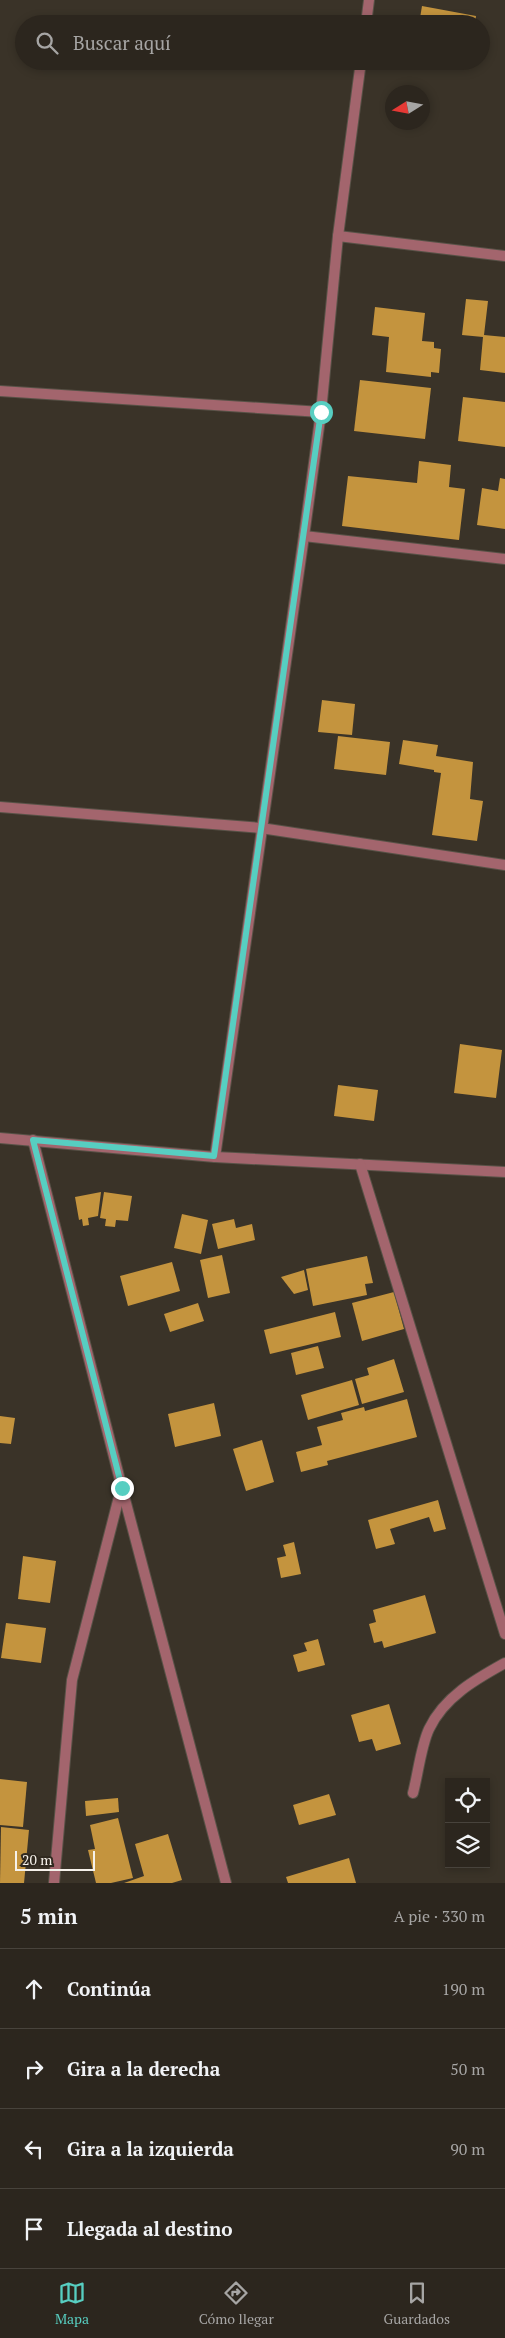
<!DOCTYPE html>
<html lang="es">
<head>
<meta charset="utf-8">
<style>
	:root { --surface:#2c261e; --page:#342e27; --text:#f1f3f6; --muted:#a6a5a4; --line:#48433c; --accent:#57cec1 }
	body { margin:0; font-family:"PT Serif",serif; background:var(--page); color:var(--text) }
	.controls { position:absolute; right:15px; bottom:15px; display:grid; overflow:hidden; border-radius:0px; box-shadow:0 2px 8px #0003 }
	.controls button { width:45px; height:45px; display:grid; place-items:center; padding:0; border:0; border-bottom:1px solid var(--line); background:var(--surface); color:var(--text); font:25px sans-serif }
	.compass { position:absolute; left:385px; top:85px; width:45px; height:45px; border-radius:50%; background:var(--surface); box-shadow:0 2px 8px #0003; rotate:259deg }
	.scale { position:absolute; left:15px; bottom:12px; width:80px; box-sizing:border-box; padding-left:5px; border:2px solid #f6f2eb; border-top:0; font-size:14px; line-height:18px; white-space:nowrap; color:#f6f2eb; -webkit-text-stroke:4px #30291f; paint-order:stroke }
	.stop { position:absolute; width:15px; height:15px; margin:-11px; border:4px solid #57cec1; border-radius:50%; background:#fff }
	.stop.end { background:#57cec1; border-color:#fff; box-shadow:0 1px 5px #0008 }
	.list { margin:0; padding:0; list-style:none }
	h2 { display:flex; justify-content:space-between; align-items:center; height:65px; margin:0; padding:0 20px; font-size:21px }
	h2 small { font-size:16px; font-weight:400; color:var(--muted) }
	.list li { display:grid; grid-template-columns:32px 1fr auto; gap:15px; align-items:center; box-sizing:border-box; height:80px; padding:0 20px; border-top:1px solid var(--line) }
	.list b { display:block; font-size:19px; white-space:nowrap }
	.list em { font-size:16px; font-style:normal; color:var(--muted) }
	.icon { flex:none; width:28px; height:28px; fill:none; stroke:currentColor; stroke-width:2; stroke-linecap:round; stroke-linejoin:round }
	.map { position:relative; flex:none; width:505px; height:1883px; overflow:hidden }
	.search { position:absolute; background:var(--surface); box-shadow:0 2px 8px #0003; left:15px; right:15px; top:15px; height:55px; display:flex; align-items:center; gap:12px; box-sizing:border-box; padding:0 18px; border-radius:28px; color:var(--muted); font-size:19px }
	.sheet { height:385px; background:var(--surface) }
	nav { display:flex; justify-content:space-around; align-items:center; box-sizing:border-box; height:70px; border-top:1px solid var(--line); background:var(--surface); font-size:14px; color:var(--muted) }
	nav a { display:grid; justify-items:center; gap:2px }
	nav .on { color:var(--accent) }
	.map>svg:first-child { display:block }
	.building { fill:#c4943e }
	.lines { fill:none; stroke-linecap:round; stroke-linejoin:round }
	.service-casing { stroke:#585247; stroke-width:12 }
	.minor-casing { stroke:#585247; stroke-width:12 }
	.service { stroke:#a3656d; stroke-width:10 }
	.minor { stroke:#a3656d; stroke-width:10 }
	.route { stroke:#57cec1; stroke-width:6 }
</style>
</head>
<body>
<div class="map">
<svg width="505" height="1883" viewBox="0 0 505 1883">
	<rect width="100%" height="100%" fill="#3a3328"/>
	<g class="building">
		<path d="M422,6L476,16L475,24H419Z"/>
		<path d="M466,299L488,301L484,335L505,337V373L480,370L483,337L462,335Z"/>
		<path d="M375,307L425,313L422,341L434,342V348L441,349L439,373L431,372V377L386,372L389,337L372,335Z"/>
		<path d="M360,380L431,388L425,439L354,431Z"/>
		<path d="M463,397L505,402V447L458,441Z"/>
		<path d="M419,461L451,465L449,487L465,489L459,540L342,526L348,476L417,483Z"/>
		<path d="M500,478L505,479V529L477,525L482,488L498,491Z"/>
		<path d="M322,700L355,704L352,735L318,732Z"/>
		<path d="M338,736L390,742L386,775L334,769Z"/>
		<path d="M403,740L438,745L436,756L473,762L470,799L483,801L477,841L432,835L441,773L434,772V770L399,764Z"/>
		<path d="M460,1044L502,1050L496,1098L454,1093Z"/>
		<path d="M338,1085L378,1090L374,1121L334,1116Z"/>
		<path d="M101,1192L98,1216L88,1218L89,1225L83,1226L82,1219L79,1220L75,1197Z"/>
		<path d="M104,1192L132,1196L128,1221L116,1220L115,1227L105,1226L106,1219L100,1218Z"/>
		<path d="M182,1214L208,1220L201,1254L174,1248Z"/>
		<path d="M234,1219L236,1228L252,1224L255,1240L218,1249L212,1224Z"/>
		<path d="M222,1255L230,1293L208,1298L200,1260Z"/>
		<path d="M367,1256L373,1283L365,1284L367,1295L313,1306L306,1269Z"/>
		<path d="M172,1262L180,1291L128,1306L120,1276Z"/>
		<path d="M304,1270L308,1290L294,1294L281,1277Z"/>
		<path d="M394,1292L404,1329L362,1341L352,1303Z"/>
		<path d="M198,1303L204,1321L170,1332L164,1314Z"/>
		<path d="M335,1312L341,1337L270,1354L264,1330Z"/>
		<path d="M318,1346L324,1368L296,1375L291,1353Z"/>
		<path d="M394,1359L404,1392L362,1404L355,1379L369,1375L367,1368Z"/>
		<path d="M352,1380L359,1405L308,1420L301,1395Z"/>
		<path d="M407,1399L417,1437L327,1461L328,1465L301,1472L296,1452L322,1445L317,1427L343,1420L341,1413L364,1407L365,1411Z"/>
		<path d="M214,1403L221,1436L175,1447L168,1414Z"/>
		<path d="M0,1416L15,1418L11,1444L0,1443Z"/>
		<path d="M262,1440L274,1482L246,1491L233,1449Z"/>
		<path d="M438,1500L446,1529L434,1532L429,1517L390,1529L395,1544L376,1549L368,1520Z"/>
		<path d="M294,1542L301,1574L281,1578L277,1558L286,1556L283,1545Z"/>
		<path d="M23,1556L56,1561L50,1603L18,1599Z"/>
		<path d="M425,1595L436,1633L384,1648L382,1641L374,1643L369,1624L376,1622L373,1610Z"/>
		<path d="M6,1623L46,1628L41,1663L1,1658Z"/>
		<path d="M318,1639L325,1665L298,1672L293,1655L307,1651L304,1643Z"/>
		<path d="M389,1704L401,1744L376,1751L372,1739L359,1742L351,1715Z"/>
		<path d="M0,1779L27,1782L23,1827L0,1825Z"/>
		<path d="M329,1794L336,1815L299,1825L293,1805Z"/>
		<path d="M118,1798L119,1812L86,1816L85,1801Z"/>
		<path d="M118,1818L133,1878L111,1883H96L88,1850L95,1849L90,1825Z"/>
		<path d="M1,1827L29,1830L24,1883H0Z"/>
		<path d="M168,1834L182,1880L172,1883H124L144,1876L135,1844Z"/>
		<path d="M349,1858L356,1883H288L286,1877Z"/>
	</g>
	<g class="lines">
		<defs>
			<path id="service" d="M413,1793C418,1774 421,1746 429,1729C444,1697 476,1679 505,1663"/>
			<g id="minor">
				<path d="M366,24L369,0"/>
				<path d="M338,236L505,256"/>
				<path d="M0,391L321,412"/>
				<path d="M304,536L505,559"/>
				<path d="M0,807L261,828L505,865"/>
				<path d="M0,1138L215,1157L505,1172"/>
				<path d="M33,1140L122,1488L226,1883"/>
				<path d="M215,1157L304,536L321,412L338,236L361,61"/>
				<path d="M360,1164L505,1634"/>
				<path d="M54,1883L72,1680L121,1489"/>
			</g>
		</defs>
		<use href="#service" class="service-casing"/>
		<use href="#minor" class="minor-casing"/>
		<use href="#service" class="service"/>
		<use href="#minor" class="minor"/>
	</g>
	<g class="lines">
		<path class="route" d="M122,1488L33,1140L214,1156L321,412"/>
	</g>
</svg>
<div class="controls">
<button><svg class="icon" aria-label="locate" viewBox="0 0 24 24"><circle cx="12" cy="12" r="6"/><path d="M12 2v4M12 18v4M2 12h4M18 12h4"/></svg></button>
<button><svg class="icon" aria-label="layers" viewBox="0 0 24 24"><path d="M12 4l9 5-9 5-9-5zM3 14l9 5 9-5"/></svg></button>
</div>
<svg class="compass" viewBox="-18 -18 36 36"><path d="M0-13l5 13h-10z" fill="#e53935"/><path d="M0 13l5-13h-10z" fill="#a6a5a4"/></svg>
<div class="scale">20 m</div>
<div class="stop" style="left:321px;top:412px"></div>
<div class="stop end" style="left:122px;top:1488px"></div>
<div class="search"><svg class="icon" aria-label="search" viewBox="0 0 24 24"><circle cx="10" cy="10" r="6"/><path d="M15 15l6 6"/></svg>Buscar aquí</div>
</div>
<section class="sheet">
<h2>5 min<small>A pie · 330 m</small></h2>
<ul class="list">
<li><svg class="icon" aria-label="ahead" viewBox="0 0 24 24"><path d="M12 20V5M6 11l6-6 6 6"/></svg><div><b>Continúa</b></div><em>190 m</em></li>
<li><svg class="icon" aria-label="right" viewBox="0 0 24 24"><path d="M7 20v-9h11M14 6l5 5-5 5"/></svg><div><b>Gira a la derecha</b></div><em>50 m</em></li>
<li><svg class="icon" aria-label="left" viewBox="0 0 24 24"><path d="M17 20v-9H6M10 6l-5 5 5 5"/></svg><div><b>Gira a la izquierda</b></div><em>90 m</em></li>
<li><svg class="icon" aria-label="arrive" viewBox="0 0 24 24"><path d="M6 21V4h12l-3 4 3 4H6"/></svg><div><b>Llegada al destino</b></div></li>
</ul>
</section>
<nav>
<a class="on"><svg class="icon" aria-label="map" viewBox="0 0 24 24"><path d="M3 6l6-2 6 2 6-2v14l-6 2-6-2-6 2zM9 4v14M15 6v14"/></svg>Mapa</a>
<a><svg class="icon" aria-label="directions" viewBox="0 0 24 24"><path d="M12 3l9 9-9 9-9-9zM9 14v-3h6M13 9l2 2-2 2"/></svg>Cómo llegar</a>
<a><svg class="icon" aria-label="saved" viewBox="0 0 24 24"><path d="M7 4h10v16l-5-4-5 4z"/></svg>Guardados</a>
</nav>
</body>
</html>
